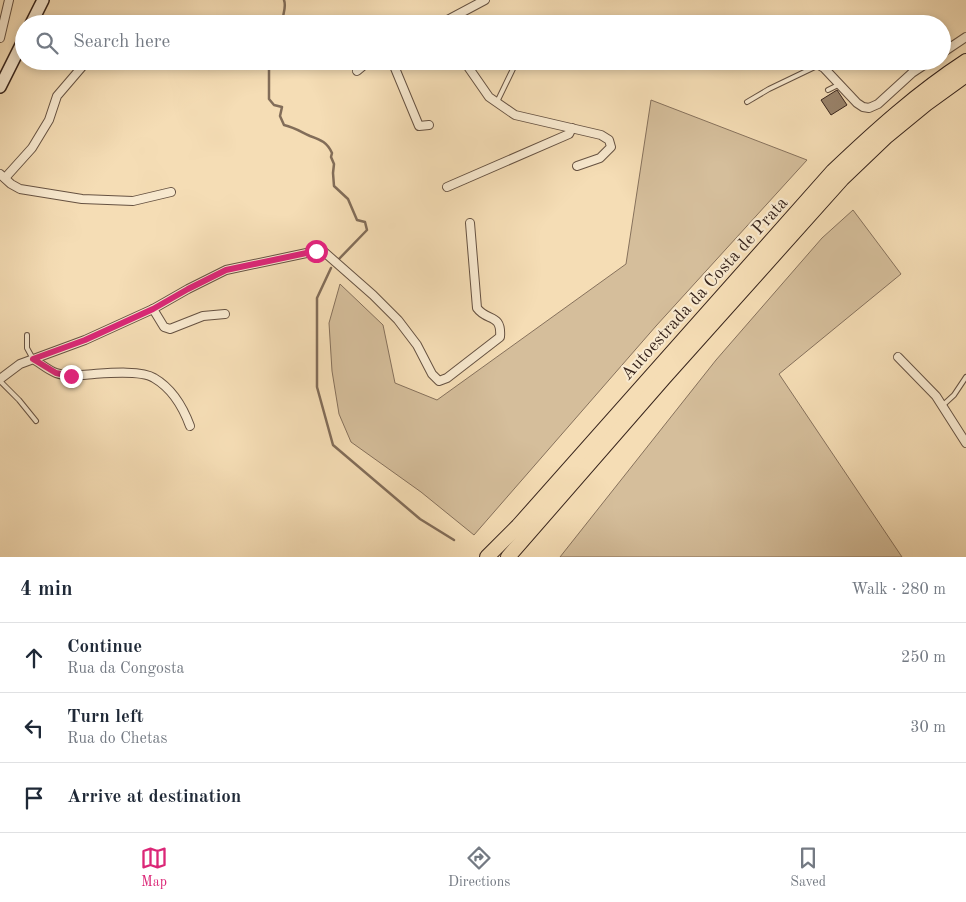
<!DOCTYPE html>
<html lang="en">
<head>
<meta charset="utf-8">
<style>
	:root { --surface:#fff; --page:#f6f6f7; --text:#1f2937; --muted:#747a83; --line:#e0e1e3; --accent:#db2777 }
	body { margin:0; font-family:"Old Standard TT",serif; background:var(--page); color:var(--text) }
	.stop { position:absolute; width:15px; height:15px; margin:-11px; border:4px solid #db2777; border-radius:50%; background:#fff }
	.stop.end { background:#db2777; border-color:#fff; box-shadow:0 1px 5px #0008 }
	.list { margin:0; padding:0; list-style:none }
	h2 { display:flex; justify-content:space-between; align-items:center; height:65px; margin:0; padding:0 20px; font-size:21px }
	h2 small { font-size:16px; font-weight:400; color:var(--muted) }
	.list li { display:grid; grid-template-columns:32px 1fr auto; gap:15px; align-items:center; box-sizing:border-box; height:70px; padding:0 20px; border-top:1px solid var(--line) }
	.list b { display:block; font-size:19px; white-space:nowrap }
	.list p { margin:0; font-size:16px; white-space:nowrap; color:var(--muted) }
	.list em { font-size:16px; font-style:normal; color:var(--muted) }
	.icon { flex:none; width:28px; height:28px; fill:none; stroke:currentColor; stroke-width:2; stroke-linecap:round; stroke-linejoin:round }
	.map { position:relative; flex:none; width:966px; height:557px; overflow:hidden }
	.search { position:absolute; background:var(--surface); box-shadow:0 2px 8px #0003; left:15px; right:15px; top:15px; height:55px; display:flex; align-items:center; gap:12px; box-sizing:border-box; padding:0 18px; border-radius:28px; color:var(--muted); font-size:19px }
	.sheet { height:275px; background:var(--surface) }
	nav { display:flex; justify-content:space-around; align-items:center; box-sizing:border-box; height:70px; border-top:1px solid var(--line); background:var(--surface); font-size:14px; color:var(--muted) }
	nav a { display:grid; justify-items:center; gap:2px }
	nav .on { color:var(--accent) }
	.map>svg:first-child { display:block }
	.green { fill:#d5be9b; stroke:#86715c }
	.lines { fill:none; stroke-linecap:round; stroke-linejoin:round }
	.stream { stroke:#826d59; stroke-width:2.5 }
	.building { fill:#9a846c; stroke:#37241c }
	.lane-casing { stroke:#665242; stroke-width:6 }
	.street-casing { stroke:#665242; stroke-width:10 }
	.secondary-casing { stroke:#37241c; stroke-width:14 }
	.highway-casing { stroke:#37241c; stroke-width:16 }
	.lane { stroke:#f8e9cf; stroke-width:4 }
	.street { stroke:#f8e9cf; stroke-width:8 }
	.secondary { stroke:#f8e9cf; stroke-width:11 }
	.highway { stroke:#f5ddb5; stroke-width:14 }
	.route { stroke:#db2777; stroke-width:6 }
	.labels { text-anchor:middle; stroke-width:4.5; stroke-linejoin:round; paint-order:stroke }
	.street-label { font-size:18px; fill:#37241c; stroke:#f8e9cf }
</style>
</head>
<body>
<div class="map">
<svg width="966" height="557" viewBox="0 0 966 557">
	<rect width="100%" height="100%" fill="#f5ddb5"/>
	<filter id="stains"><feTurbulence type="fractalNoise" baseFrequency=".004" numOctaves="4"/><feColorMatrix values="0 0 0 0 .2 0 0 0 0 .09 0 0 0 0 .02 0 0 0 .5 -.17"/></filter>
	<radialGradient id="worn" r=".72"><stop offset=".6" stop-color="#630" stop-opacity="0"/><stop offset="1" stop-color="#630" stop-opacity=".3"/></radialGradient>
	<g class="green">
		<path d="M651,100L807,160L656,326L474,535L421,492L351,442L339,414L332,371L329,323L340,284L383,325L395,383L437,400L626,264Z"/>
		<path d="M853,210L901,274L779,374L902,557H560L716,360L822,238Z"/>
	</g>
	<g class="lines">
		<g class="stream">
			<path d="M282,24C282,15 287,8 284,0"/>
			<path d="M269,61V99L274,105L282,107L280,116L284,125C296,128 301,132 310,136C321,140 327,142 332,153L331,157L334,164L333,173L334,186L348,199L357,220L365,222L367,230L338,260"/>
			<path d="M331,268L317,298V387L333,445L420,519L454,540"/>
		</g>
	</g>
	<path class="building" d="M837,90L847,105L831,115L821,100Z"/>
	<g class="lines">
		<defs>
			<g id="lane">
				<path d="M828,90L840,84"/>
				<path d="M497,102L513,69"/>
				<path d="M747,102L769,89L819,65"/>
				<path d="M27,335V348L33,359"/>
				<path d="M0,381L19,400L36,421"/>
				<path d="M942,406L954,395L966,377"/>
			</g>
			<g id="street">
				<path d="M139,24L144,22"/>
				<path d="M440,24L485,0"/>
				<path d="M0,38L9,0"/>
				<path d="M942,53L966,37"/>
				<path d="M392,61L419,126L429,125"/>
				<path d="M464,61L489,97L515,115L601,135L609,140L611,147L600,158L577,166"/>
				<path d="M812,61L824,68L857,103L863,107L869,108L878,104L912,73L930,61"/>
				<path d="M357,71L369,61"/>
				<path d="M0,174L11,184L20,189L82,199L133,201L171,192"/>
				<path d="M5,178L32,148L49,120L57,96L87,61"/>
				<path d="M447,187L569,134L572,128"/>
				<path d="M153,309L164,327L170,329L203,316L225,314"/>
				<path d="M898,357L936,396L966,443"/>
				<path d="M33,359C40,363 48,370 56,373C67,377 81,375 94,374C108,373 142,370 154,378C173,389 183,407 190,426"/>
				<path d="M0,379L20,364L85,340L153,309L188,289L226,270L316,251H323L373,295L398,320L417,345L432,374L439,381L447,378L500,337C502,313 487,322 477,308L470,223"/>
			</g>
			<g id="secondary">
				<path d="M31,24L43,0"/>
				<path d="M0,87L24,39"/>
			</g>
			<g id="highway">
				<path d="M487,557L518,526L833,171C875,131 917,93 966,61"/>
				<path d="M508,557L664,378L842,179L887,136L926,104L966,75"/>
			</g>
		</defs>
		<use href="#lane" class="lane-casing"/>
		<use href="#street" class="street-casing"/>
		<use href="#secondary" class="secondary-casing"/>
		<use href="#highway" class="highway-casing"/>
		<use href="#lane" class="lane"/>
		<use href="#street" class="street"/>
		<use href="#secondary" class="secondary"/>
		<use href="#highway" class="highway"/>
	</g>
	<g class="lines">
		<path class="route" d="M71,376L56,373L33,359L85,340L153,309L188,289L226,270L316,251"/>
	</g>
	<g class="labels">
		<g class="street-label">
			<text transform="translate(704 288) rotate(-48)" y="6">Autoestrada da Costa de Prata</text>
		</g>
	</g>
	<rect width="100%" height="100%" filter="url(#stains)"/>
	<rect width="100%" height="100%" fill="url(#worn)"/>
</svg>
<div class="stop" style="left:316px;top:251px"></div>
<div class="stop end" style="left:71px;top:376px"></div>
<div class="search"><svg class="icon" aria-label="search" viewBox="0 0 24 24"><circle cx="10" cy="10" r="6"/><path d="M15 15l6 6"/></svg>Search here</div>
</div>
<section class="sheet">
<h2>4 min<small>Walk · 280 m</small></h2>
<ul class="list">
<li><svg class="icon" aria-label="ahead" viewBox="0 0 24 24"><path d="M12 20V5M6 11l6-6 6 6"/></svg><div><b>Continue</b><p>Rua da Congosta</p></div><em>250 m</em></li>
<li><svg class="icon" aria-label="left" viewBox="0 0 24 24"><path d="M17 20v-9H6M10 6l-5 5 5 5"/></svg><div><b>Turn left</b><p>Rua do Chetas</p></div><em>30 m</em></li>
<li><svg class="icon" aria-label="arrive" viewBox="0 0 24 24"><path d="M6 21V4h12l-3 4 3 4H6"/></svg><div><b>Arrive at destination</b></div></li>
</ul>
</section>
<nav>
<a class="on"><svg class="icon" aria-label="map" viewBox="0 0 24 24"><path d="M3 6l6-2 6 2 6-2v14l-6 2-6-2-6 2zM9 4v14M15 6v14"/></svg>Map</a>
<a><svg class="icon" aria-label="directions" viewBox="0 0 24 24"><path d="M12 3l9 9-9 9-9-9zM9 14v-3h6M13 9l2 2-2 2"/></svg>Directions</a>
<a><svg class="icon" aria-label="saved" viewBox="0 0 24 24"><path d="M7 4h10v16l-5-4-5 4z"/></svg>Saved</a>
</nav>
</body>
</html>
